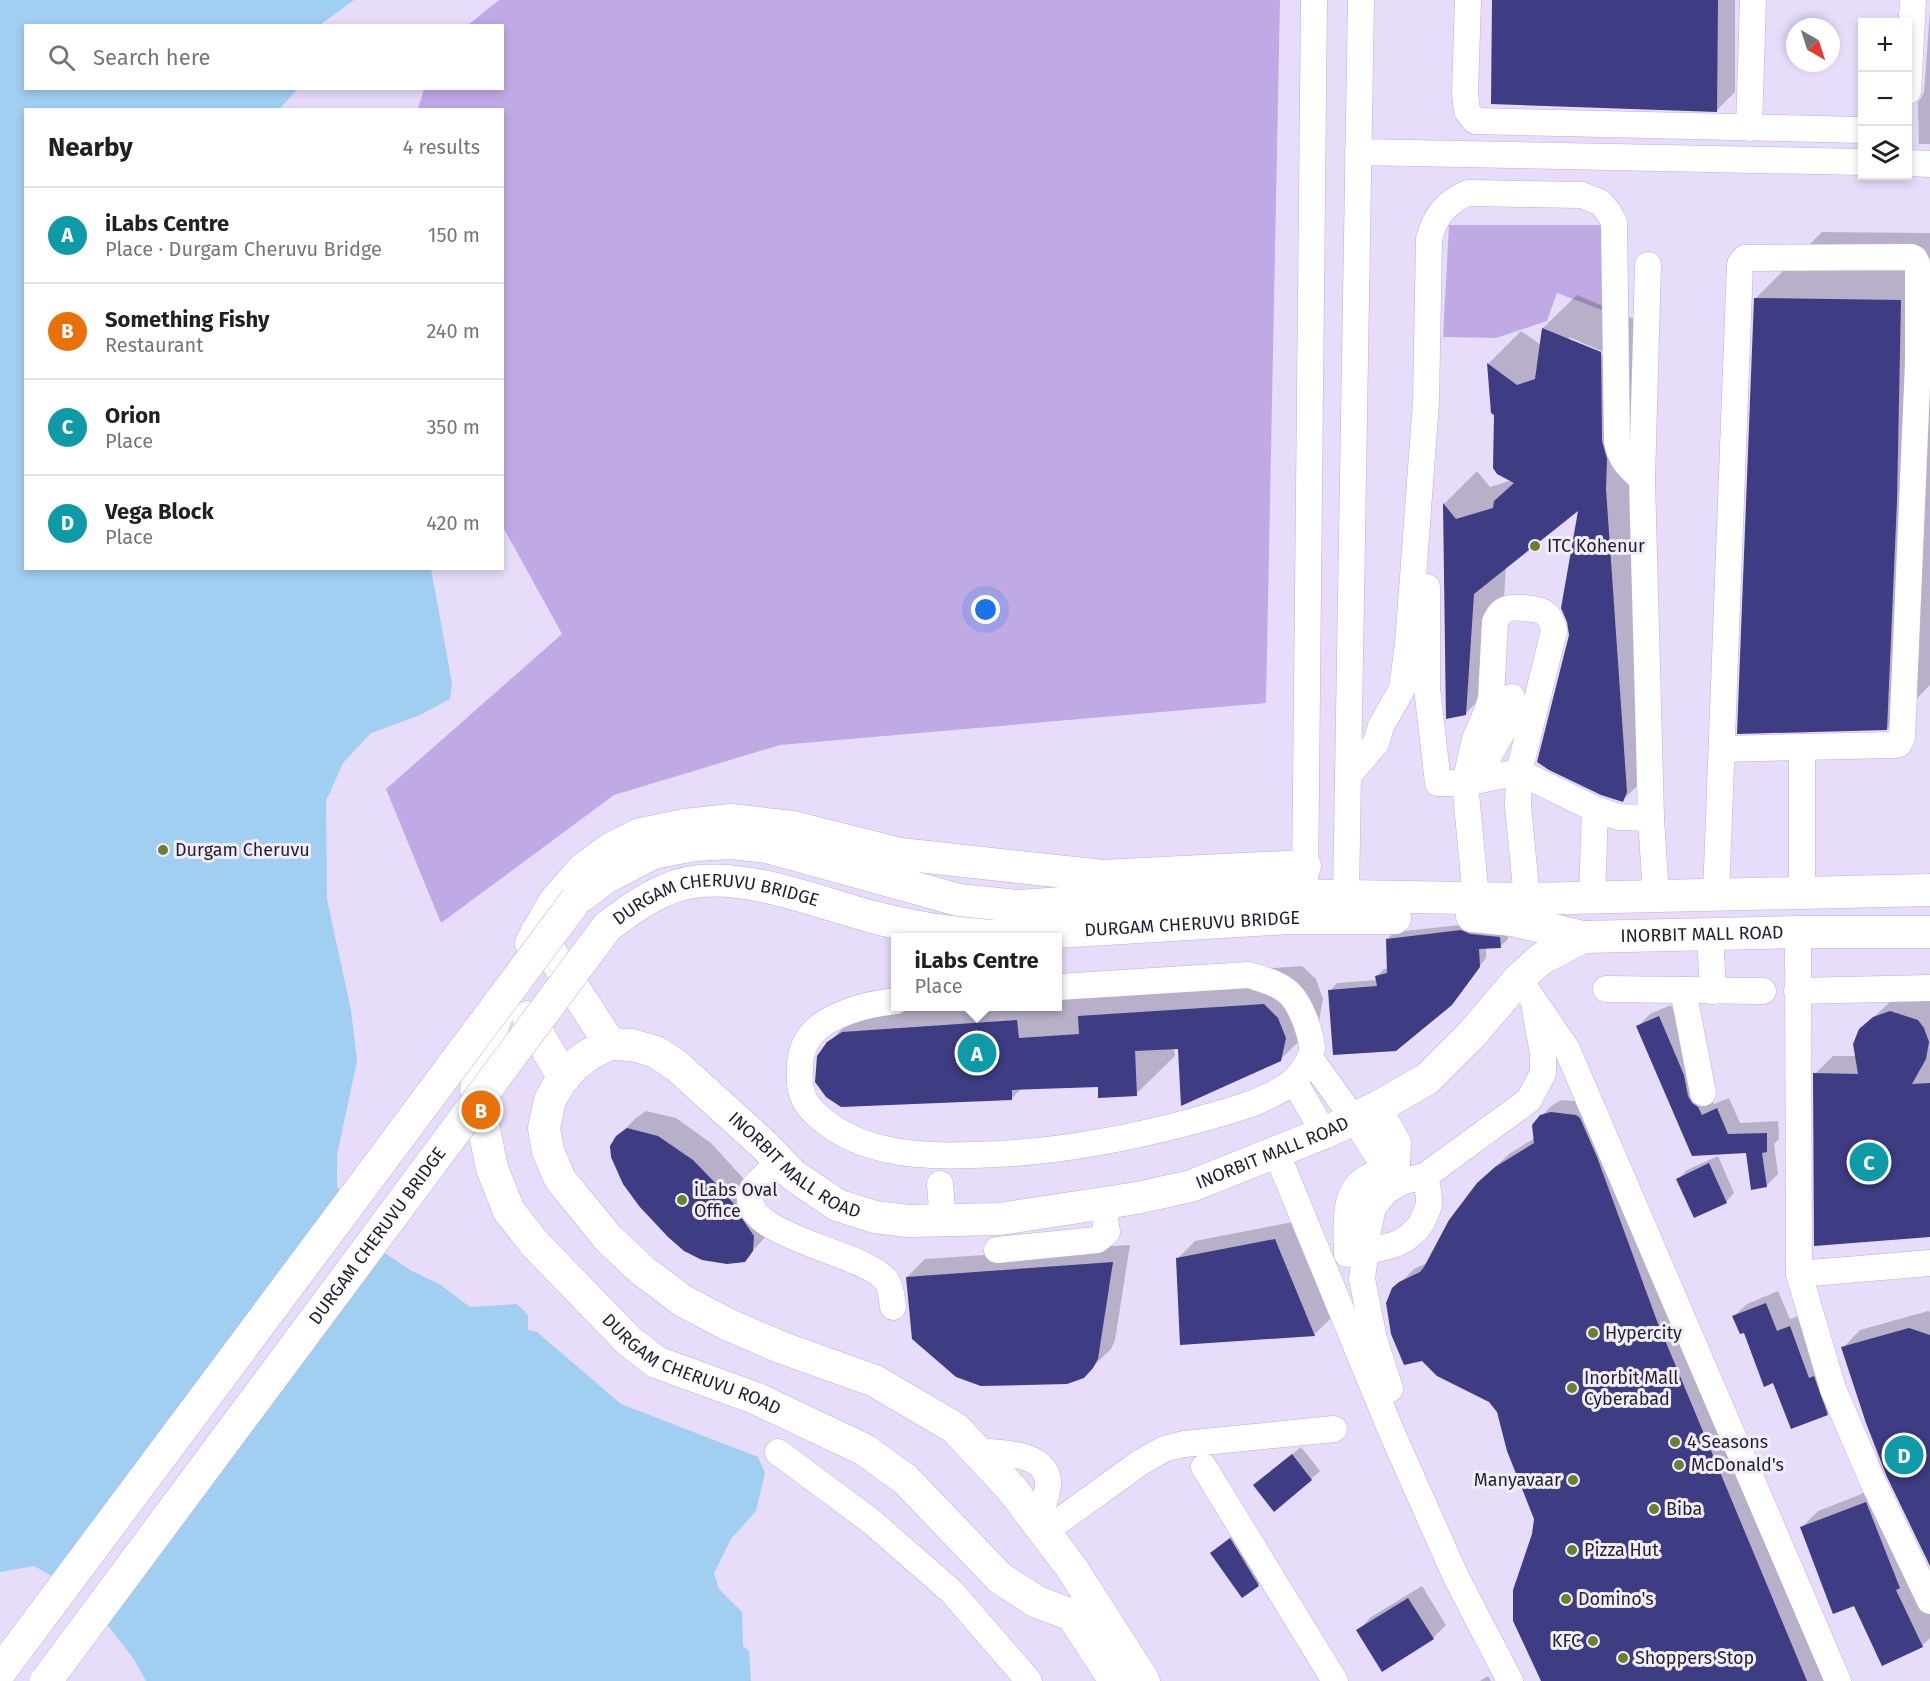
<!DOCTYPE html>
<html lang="en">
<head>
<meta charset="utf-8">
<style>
	:root { --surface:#fff; --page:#f6f6f6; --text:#202124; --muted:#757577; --line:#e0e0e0; --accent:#6c7f2f }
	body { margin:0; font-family:"Fira Sans",sans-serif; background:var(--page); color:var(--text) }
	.controls { position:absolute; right:18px; top:18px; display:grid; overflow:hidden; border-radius:0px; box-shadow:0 3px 9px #0003 }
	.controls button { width:54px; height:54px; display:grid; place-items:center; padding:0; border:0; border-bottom:2px solid var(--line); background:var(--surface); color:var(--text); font:30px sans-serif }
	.compass { position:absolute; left:1786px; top:18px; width:54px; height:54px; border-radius:50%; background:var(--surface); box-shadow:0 3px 9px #0003; rotate:141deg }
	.you { position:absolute; left:986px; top:610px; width:21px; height:21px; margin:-15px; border:4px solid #fff; border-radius:50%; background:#1a73e8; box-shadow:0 0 0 9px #1a73e833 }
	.badge { display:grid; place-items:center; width:39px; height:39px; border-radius:50%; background:var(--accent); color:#fff; font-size:20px; font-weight:700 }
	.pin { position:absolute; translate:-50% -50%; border:3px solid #fff; box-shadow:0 2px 6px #0006 }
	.popup { position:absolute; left:891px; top:933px; width:171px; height:78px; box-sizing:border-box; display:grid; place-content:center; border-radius:0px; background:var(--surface); filter:drop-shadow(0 2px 4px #0005); font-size:20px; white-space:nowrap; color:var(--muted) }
	.popup b { font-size:22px; color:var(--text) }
	.popup::after { content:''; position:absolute; left:50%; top:100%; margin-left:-12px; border:12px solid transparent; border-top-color:var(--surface) }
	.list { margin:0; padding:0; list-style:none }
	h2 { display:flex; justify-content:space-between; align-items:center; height:78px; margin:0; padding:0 24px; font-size:26px }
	h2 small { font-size:20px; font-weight:400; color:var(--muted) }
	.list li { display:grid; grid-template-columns:39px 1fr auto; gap:18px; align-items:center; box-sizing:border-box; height:96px; padding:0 24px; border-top:2px solid var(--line) }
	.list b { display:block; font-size:22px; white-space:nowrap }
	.list p { margin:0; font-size:20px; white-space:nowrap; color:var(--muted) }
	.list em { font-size:20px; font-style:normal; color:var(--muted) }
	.icon { flex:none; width:33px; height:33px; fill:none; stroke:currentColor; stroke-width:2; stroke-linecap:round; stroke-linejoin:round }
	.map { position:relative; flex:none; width:1930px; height:1681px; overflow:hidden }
	.search { position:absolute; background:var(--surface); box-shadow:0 3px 9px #0003; left:24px; top:24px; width:480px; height:66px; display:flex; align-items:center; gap:15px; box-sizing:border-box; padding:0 21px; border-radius:0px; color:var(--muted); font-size:22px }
	.panel { position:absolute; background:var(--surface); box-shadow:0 3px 9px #0003; left:24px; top:108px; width:480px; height:462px; border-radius:0px }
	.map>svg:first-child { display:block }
	.green { fill:#c0aae5 }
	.water { fill:#a1cff2 }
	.pier { fill:#e7ddfa }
	.shadow { fill:#0003; fill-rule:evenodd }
	.building { fill:#3e3c82 }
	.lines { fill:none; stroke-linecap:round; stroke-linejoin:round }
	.minor-casing { stroke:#beaddb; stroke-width:27 }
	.major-casing { stroke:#beaddb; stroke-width:33 }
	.minor { stroke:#fff; stroke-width:26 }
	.major { stroke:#fff; stroke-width:32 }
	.major-bridge-casing { stroke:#beaddb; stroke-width:33; stroke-linecap:butt }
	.major-bridge { stroke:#fff; stroke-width:32 }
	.poi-dot { fill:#6c7f2f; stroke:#f1eef7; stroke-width:2 }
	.labels { text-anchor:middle; stroke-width:6; stroke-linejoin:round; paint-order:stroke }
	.poi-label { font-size:18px; fill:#241e2f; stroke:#f1eef7; text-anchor:start }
	.street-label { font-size:18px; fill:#241e2f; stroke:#f1eef7 }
</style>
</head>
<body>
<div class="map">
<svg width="1930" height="1681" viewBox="0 0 1930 1681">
	<rect width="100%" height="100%" fill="#e7ddfa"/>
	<g class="green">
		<path d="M499,0H1280L1266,703L780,745L614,795L441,923L386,789L562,634L503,527L502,110L418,109L424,89L502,88V26L468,25Z"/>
		<path d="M1449,225H1617L1615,315L1557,293L1547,321L1496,338L1443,337Z"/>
	</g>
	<path class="water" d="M0,0H354L320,25L26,26V88L298,89L279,109L26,110V568L431,569L452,683L450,699L420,715L371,733L343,763L326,801L327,899L351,1010L357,1061L337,1155V1186L354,1223L379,1249L410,1270L441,1285L470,1307L517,1304L528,1315V1330L537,1332L621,1404L758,1457L765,1473L756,1511L731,1539L714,1573L719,1589L742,1612L743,1646L749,1651L751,1681H146L134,1659L108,1626L73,1588L34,1566L0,1572Z"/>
	<path class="pier" d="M347,1200L357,1221L380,1247L103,1625L71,1590Z"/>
	<g class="shadow">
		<path d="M1494,0H1735V92L1717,110Z"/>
		<path d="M1930,11V144H1919L1918,103L1924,92Z"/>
		<path d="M1822,232L1930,233V685L1887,729L1755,299Z"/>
		<path d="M1577,295L1634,319L1635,407L1657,766L1623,800L1570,635L1580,507L1506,566L1499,680L1466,713L1446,710L1444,504L1477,471L1490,487L1512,480L1496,414L1492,412L1488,364L1521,331L1541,345L1543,328ZM1569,337L1608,354L1607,357L1569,341Z"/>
		<path d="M1469,924L1507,930L1508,939L1500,947H1486V958L1451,1004L1330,991L1337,983L1377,980V976L1384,969L1388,968L1387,939L1395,932Z"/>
		<path d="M1302,966L1316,979L1323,999L1319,1021L1280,1060L1174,1048L1175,1056L1136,1094L1099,1085L1022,1088L1012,1098L828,1043L867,1004L896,1006H1058V1000L1099,997L1118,979Z"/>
		<path d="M1909,994L1930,1001V1236L1815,1074L1833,1056H1856L1860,1030L1892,1000Z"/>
		<path d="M1671,1005L1714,1104L1729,1098L1740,1123L1778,1121L1779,1139L1774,1144L1778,1174L1766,1186L1747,1152L1693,1154L1638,1026L1650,1014Z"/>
		<path d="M1561,1100L1589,1102L1825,1681H1543L1533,1534L1535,1518L1499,1412L1394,1289L1414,1269L1429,1262L1492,1170L1509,1154L1535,1138L1538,1120L1551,1106Z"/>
		<path d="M646,1111L676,1118L711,1143L754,1190L770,1232L744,1260L617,1137L636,1118Z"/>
		<path d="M1718,1156L1734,1193L1726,1202L1678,1179L1687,1170Z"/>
		<path d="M1293,1222L1332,1317L1314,1335L1177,1259L1195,1241Z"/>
		<path d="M1130,1245L1115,1340L1111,1349L1083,1376L907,1277L925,1259Z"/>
		<path d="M1778,1291L1790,1319L1802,1315L1839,1401L1827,1413L1774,1381L1745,1331L1734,1316L1747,1304Z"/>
		<path d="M1928,1311L1930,1312V1563L1843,1348L1860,1330Z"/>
		<path d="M1301,1447L1320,1471L1311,1479L1255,1485Z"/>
		<path d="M1882,1486L1930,1612V1638L1922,1646L1855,1604L1802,1527L1818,1511Z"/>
		<path d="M1239,1531L1267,1576L1258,1585L1212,1553Z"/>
		<path d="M1422,1586L1446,1625L1433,1638L1358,1631L1371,1617Z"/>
		<path d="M1488,1676L1491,1681H1480Z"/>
	</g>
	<g class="building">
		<path d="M1492,0H1718L1717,112L1491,104Z"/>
		<path d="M1754,298L1901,300L1897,500L1887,730L1737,734Z"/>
		<path d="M1542,328L1601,352L1602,441L1607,459L1606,489L1627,792L1623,802L1601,795L1549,770L1537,762L1569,635L1567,622L1561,608L1578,511L1474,594L1466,715L1446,719L1443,503L1456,519L1493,508L1494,501L1514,483L1497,474L1493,468L1494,415L1491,413L1487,363L1517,385L1535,379Z"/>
		<path d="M1461,930L1470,934L1500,937L1501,948L1479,949L1480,967L1452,1005L1396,1051L1333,1055L1328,990L1377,986L1375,976L1387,973L1386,939Z"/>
		<path d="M1264,1004L1278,1018L1286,1038L1281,1061L1181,1106L1178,1049L1135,1051L1137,1096L1098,1098V1087L1012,1090V1100L841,1107L826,1097L815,1082L817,1056L827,1042L842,1032L1017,1020L1019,1038L1079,1034L1078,1016Z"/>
		<path d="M1890,1011L1918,1020L1924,1028L1929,1042L1926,1059L1912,1084L1930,1083V1237L1814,1246L1813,1073L1858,1074L1853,1044L1859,1029L1873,1017Z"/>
		<path d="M1659,1016L1684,1075L1688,1096L1692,1103L1698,1107L1702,1115L1717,1108L1728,1134L1767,1133V1152L1762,1153L1767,1187L1751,1190L1746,1153L1692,1156L1636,1026Z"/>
		<path d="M1551,1112L1576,1115L1580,1118L1597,1157L1657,1321L1807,1681H1541L1513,1621V1590L1532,1534L1534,1519L1507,1451L1497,1412L1489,1402L1437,1376L1422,1361L1404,1365L1391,1334L1386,1303L1392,1288L1399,1282L1420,1272L1424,1267L1449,1220L1477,1183L1495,1167L1534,1143L1532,1125L1540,1115Z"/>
		<path d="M627,1128L658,1136L693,1160L724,1192L737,1208L741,1217L754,1236L753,1251L745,1262L727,1264L702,1260L684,1251L668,1237L639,1206L623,1184L611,1157L610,1146L616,1136Z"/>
		<path d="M1709,1163L1727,1203L1694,1218L1676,1179Z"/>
		<path d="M1275,1239L1315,1336L1180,1345L1176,1258Z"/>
		<path d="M1113,1262L1098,1359L1093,1368L1084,1378L1067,1384L981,1386L956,1377L912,1339L906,1277Z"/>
		<path d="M1766,1303L1777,1331L1790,1326L1809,1378L1814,1376L1828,1415L1791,1429L1773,1383L1764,1387L1744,1333L1740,1334L1732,1316Z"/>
		<path d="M1909,1328L1930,1335V1566L1887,1477L1866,1423L1841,1347Z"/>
		<path d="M1292,1454L1312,1480L1274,1512L1253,1485Z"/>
		<path d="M1866,1502L1900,1588L1896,1590L1923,1647L1882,1666L1854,1606L1833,1614L1800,1527Z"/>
		<path d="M1230,1538L1259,1586L1242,1598L1210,1553Z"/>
		<path d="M1408,1598L1434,1639L1382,1672L1356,1630Z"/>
	</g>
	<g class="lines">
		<defs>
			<g id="minor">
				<path d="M1468,0L1465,93L1467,111L1475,121L1862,130"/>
				<path d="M1908,91L1913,0"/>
				<path d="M1749,128L1753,0"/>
				<path d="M1358,152L1862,162"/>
				<path d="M1908,163L1930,164"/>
				<path d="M1642,479L1648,265"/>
				<path d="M1427,587V688L1438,783H1465L1519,772L1595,809L1618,817L1651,818"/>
				<path d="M1722,749L1802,747"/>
				<path d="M1348,776L1376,743L1381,726L1402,689L1408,644L1426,402L1429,239C1435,216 1446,202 1468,193L1582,195L1601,203L1609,213L1614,222L1617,441C1620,459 1628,467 1642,479L1651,818L1656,896"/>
				<path d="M1486,778L1488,757L1507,724L1512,697"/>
				<path d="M1305,886L1314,0"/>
				<path d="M1716,895L1740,264L1745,258L1911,257L1915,259L1918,266V363L1902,738L1899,744L1894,745L1802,747V893"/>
				<path d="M1346,896L1361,0"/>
				<path d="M1592,897L1595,809"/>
				<path d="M1476,898L1465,783L1475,739L1486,714L1491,699L1495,622C1502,604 1516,607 1532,609C1537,610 1542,610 1546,614C1551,618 1553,625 1554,631L1519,772L1518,806L1527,899"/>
				<path d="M1798,932L1799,1274L1833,1389L1873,1482L1930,1601"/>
				<path d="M1710,934L1713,991"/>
				<path d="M1519,979L1567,1049L1838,1681"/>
				<path d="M1606,989L1763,991"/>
				<path d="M1683,990L1703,1093"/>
				<path d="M1797,991L1930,988"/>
				<path d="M896,1001C865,1004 810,1017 802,1053C800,1058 800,1065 800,1071C798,1095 806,1107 824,1121C842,1136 866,1145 889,1150C916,1156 944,1156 971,1155C1045,1154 1118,1141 1190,1122C1225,1112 1262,1104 1291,1083C1299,1077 1312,1059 1312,1048C1311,1033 1301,1005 1290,994C1279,983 1264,980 1249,975L1058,987"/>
				<path d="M1310,1058L1354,1119L1377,1155L1397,1165L1398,1142L1378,1107"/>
				<path d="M1294,1081L1324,1133"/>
				<path d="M1277,1154L1392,1433L1456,1577L1510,1681"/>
				<path d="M780,1162C772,1170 755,1182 751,1192C737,1236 865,1252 886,1280C891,1287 892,1299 893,1307"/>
				<path d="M940,1184L943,1222"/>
				<path d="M997,1250L1097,1240L1107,1232L1103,1204"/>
				<path d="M1366,1251C1389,1247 1408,1244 1422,1222C1424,1217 1428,1210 1429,1204C1430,1196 1427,1185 1425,1176"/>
				<path d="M1347,1254C1347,1232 1342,1197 1362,1181C1372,1174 1386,1170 1397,1165"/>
				<path d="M1799,1274L1930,1263"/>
				<path d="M1390,1389L1374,1339L1362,1279L1368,1231L1373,1207L1386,1191L1404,1181L1425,1176L1529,1100L1543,1073V1053L1535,1009"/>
				<path d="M978,1451C1000,1453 1050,1452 1048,1485C1047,1497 1041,1511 1037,1522"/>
				<path d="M778,1452L872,1522L952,1592L1029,1681"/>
				<path d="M1204,1467L1335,1681"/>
				<path d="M1044,1532L1141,1462L1164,1449L1184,1444L1334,1429"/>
			</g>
			<g id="major">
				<path d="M579,898L605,878L653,853L694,845L732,843L767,847L959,900L1018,906L1123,899L1168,900L1287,895L1527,899L1930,890"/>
				<path d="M1472,916L1512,920L1583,937"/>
				<path id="s1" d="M607,927C634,906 665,884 700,881C753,876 818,902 869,916C909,927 949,933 990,936L1289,918H1395"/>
				<path d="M537,931L610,1044"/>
				<path d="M531,943L554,902L583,869L610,849L641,834L685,825L731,820L793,827L900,854L1102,876L1305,866"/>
				<path id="s2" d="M499,1010L481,1059L476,1090L492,1168L509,1211L535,1244L629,1341L656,1362L755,1398L865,1450L906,1480L1000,1578L1037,1602L1072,1615L1115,1681"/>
				<path d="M528,1017L564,1078"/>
				<path id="s3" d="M1144,1681L1071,1567L1011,1488L955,1428L875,1381L780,1347L729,1325L683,1301L642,1270L608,1238L560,1179L548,1151L544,1128L550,1100L561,1081L575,1065L588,1055L610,1044L632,1045L656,1052L676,1065L765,1146L793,1175L837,1205L875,1217L908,1221L1000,1219L1137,1198L1191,1186L1324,1133L1378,1107L1427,1079L1472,1034L1519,979L1541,959L1583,937L1798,932H1930"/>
			</g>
		</defs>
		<use href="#minor" class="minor-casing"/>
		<use href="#major" class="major-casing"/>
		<use href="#minor" class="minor"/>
		<use href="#major" class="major"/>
		<defs>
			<g id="major-bridge">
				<path d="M0,1672L576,900"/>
				<path id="s4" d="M46,1681L607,927"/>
			</g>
		</defs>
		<use href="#major-bridge" class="major-bridge-casing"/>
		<use href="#major-bridge" class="major-bridge"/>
	</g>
	<g class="poi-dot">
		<circle cx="1535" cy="546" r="6"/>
		<circle cx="163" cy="850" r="6"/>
		<circle cx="682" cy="1200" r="6"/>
		<circle cx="1593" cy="1333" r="6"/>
		<circle cx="1572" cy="1388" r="6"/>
		<circle cx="1675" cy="1442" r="6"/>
		<circle cx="1679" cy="1465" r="6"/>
		<circle cx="1573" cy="1480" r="6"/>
		<circle cx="1654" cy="1509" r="6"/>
		<circle cx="1572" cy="1550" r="6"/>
		<circle cx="1566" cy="1599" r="6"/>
		<circle cx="1593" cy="1641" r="6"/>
		<circle cx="1623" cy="1658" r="6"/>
	</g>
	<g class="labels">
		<g class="poi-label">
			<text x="1547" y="552">ITC Kohenur</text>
			<text x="175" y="856">Durgam Cheruvu</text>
			<text x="694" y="1196">iLabs Oval<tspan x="694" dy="21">Office</tspan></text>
			<text x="1605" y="1339">Hypercity</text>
			<text x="1584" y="1384">Inorbit Mall<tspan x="1584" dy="21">Cyberabad</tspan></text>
			<text x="1687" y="1448">4 Seasons</text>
			<text x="1691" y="1471">McDonald's</text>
			<text x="1561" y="1486" text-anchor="end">Manyavaar</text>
			<text x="1666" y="1515">Biba</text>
			<text x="1584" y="1556">Pizza Hut</text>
			<text x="1578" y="1605">Domino's</text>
			<text x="1581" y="1647" text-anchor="end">KFC</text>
			<text x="1635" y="1664">Shoppers Stop</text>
		</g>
		<g class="street-label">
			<text dy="6" stroke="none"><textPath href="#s1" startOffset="118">DURGAM CHERUVU BRIDGE</textPath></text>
			<text dy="6" stroke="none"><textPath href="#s1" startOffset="604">DURGAM CHERUVU BRIDGE</textPath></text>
			<text dy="6" stroke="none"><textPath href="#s3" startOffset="2194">INORBIT MALL ROAD</textPath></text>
			<text dy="6" stroke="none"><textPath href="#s3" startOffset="1690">INORBIT MALL ROAD</textPath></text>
			<text dy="6" stroke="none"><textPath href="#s3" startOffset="1186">INORBIT MALL ROAD</textPath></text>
			<text dy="6" stroke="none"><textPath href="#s4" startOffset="555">DURGAM CHERUVU BRIDGE</textPath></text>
			<text dy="6" stroke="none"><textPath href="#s2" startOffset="453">DURGAM CHERUVU ROAD</textPath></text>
		</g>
	</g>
</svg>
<div class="controls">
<button>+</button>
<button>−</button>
<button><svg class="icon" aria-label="layers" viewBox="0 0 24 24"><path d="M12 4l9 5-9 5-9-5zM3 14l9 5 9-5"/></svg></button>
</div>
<svg class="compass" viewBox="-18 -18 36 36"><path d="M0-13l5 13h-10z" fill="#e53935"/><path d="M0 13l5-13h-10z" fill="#757577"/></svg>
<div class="you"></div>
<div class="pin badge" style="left:977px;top:1053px;background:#0f9aa8">A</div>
<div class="popup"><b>iLabs Centre</b>Place</div>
<div class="pin badge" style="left:481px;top:1110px;background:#e8710a">B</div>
<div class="pin badge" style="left:1869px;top:1162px;background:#0f9aa8">C</div>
<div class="pin badge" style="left:1904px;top:1455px;background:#0f9aa8">D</div>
<div class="search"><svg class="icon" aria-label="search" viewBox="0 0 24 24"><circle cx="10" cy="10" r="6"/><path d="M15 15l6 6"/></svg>Search here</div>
<section class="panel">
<h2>Nearby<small>4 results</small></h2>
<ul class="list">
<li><span class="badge" style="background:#0f9aa8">A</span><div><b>iLabs Centre</b><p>Place · Durgam Cheruvu Bridge</p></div><em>150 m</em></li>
<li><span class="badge" style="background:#e8710a">B</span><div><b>Something Fishy</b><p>Restaurant</p></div><em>240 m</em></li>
<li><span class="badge" style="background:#0f9aa8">C</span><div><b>Orion</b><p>Place</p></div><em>350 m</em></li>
<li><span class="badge" style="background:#0f9aa8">D</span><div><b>Vega Block</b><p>Place</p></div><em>420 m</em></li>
</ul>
</section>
</div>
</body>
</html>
